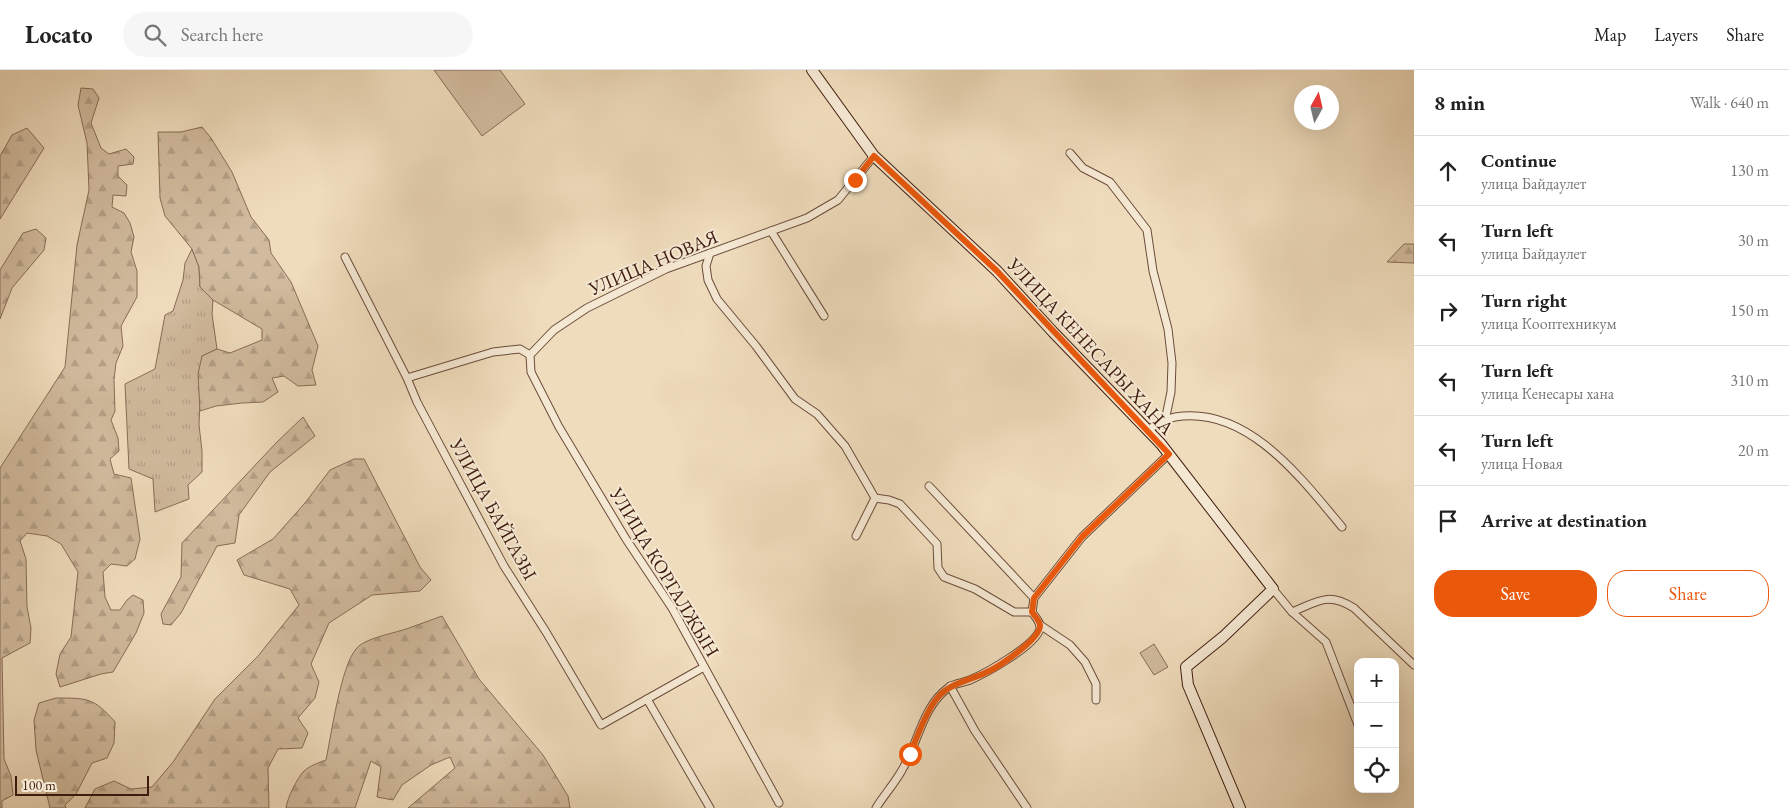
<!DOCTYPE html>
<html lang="en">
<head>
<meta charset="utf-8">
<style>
	:root { --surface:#fff; --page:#f6f6f6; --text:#222; --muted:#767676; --line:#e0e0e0; --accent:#ea580c }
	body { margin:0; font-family:"EB Garamond",serif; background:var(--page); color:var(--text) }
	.controls { position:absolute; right:15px; bottom:15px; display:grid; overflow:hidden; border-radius:10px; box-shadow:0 5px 20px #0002 }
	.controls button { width:45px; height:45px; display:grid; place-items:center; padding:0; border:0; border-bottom:1px solid var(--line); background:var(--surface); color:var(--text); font:25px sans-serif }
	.compass { position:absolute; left:1294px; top:15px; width:45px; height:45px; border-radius:50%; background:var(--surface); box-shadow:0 5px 20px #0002; rotate:8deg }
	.scale { position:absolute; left:15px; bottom:12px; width:134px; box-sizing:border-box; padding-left:5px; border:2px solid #3f1c0e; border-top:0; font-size:14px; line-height:18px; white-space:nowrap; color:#3f1c0e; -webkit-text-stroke:4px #f5e8d3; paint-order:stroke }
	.stop { position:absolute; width:15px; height:15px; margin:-11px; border:4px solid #ea580c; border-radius:50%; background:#fff }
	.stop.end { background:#ea580c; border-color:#fff; box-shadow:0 1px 5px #0008 }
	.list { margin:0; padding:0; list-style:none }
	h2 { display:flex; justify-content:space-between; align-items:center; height:65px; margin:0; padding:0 20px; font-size:21px }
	h2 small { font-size:16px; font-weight:400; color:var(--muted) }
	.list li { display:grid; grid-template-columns:32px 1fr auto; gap:15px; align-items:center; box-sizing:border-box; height:70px; padding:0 20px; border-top:1px solid var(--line) }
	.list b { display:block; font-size:19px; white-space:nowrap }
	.list p { margin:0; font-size:16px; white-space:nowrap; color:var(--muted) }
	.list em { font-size:16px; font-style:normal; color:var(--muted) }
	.actions { display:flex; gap:10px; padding:15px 20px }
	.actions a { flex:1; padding:11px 0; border:1px solid var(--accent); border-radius:20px; text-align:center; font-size:18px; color:var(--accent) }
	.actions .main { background:var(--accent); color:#fff }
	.icon { flex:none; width:28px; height:28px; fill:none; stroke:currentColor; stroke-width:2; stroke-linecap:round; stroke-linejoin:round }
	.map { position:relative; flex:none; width:1414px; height:738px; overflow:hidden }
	header { display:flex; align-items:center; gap:30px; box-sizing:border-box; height:70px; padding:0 25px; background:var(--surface); border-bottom:1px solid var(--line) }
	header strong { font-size:24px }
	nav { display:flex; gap:28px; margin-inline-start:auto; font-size:18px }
	.search { width:350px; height:45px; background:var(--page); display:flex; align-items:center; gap:12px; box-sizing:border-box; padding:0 18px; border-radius:28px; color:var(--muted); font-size:19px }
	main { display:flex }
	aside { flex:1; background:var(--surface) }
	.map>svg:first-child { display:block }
	.grass { fill:url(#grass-tufts); stroke:#886c56 }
	.forest { fill:url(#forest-firs); stroke:#886c56 }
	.pitch { fill:#d1bb9e; stroke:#886c56 }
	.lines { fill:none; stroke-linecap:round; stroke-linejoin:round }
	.street-casing { stroke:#6b4c3a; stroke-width:9 }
	.secondary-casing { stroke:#3f1c0e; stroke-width:12 }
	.street { stroke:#f5e8d3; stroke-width:7 }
	.secondary { stroke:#f5e8d3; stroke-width:10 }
	.route { stroke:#ea580c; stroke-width:6 }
	.labels { text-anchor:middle; stroke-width:4; stroke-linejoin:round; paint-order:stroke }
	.street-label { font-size:19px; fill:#3f1c0e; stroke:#f5e8d3 }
</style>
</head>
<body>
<header>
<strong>Locato</strong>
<div class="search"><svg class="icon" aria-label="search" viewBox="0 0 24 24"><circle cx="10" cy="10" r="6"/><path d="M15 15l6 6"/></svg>Search here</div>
<nav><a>Map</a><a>Layers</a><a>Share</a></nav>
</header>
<main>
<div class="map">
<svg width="1414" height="738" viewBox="0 0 1414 738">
	<defs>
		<pattern id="grass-tufts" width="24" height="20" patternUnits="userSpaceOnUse" patternTransform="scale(1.25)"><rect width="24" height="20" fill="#d1bb9e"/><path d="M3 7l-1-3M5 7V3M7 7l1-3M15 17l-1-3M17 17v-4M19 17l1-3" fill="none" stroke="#b4a087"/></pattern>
		<pattern id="forest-firs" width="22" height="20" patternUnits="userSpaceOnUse" patternTransform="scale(1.25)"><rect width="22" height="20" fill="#d1bb9e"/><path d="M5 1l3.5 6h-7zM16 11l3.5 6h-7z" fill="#b4a087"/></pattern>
	</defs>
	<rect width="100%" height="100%" fill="#efdcbc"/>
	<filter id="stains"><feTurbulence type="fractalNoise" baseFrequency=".004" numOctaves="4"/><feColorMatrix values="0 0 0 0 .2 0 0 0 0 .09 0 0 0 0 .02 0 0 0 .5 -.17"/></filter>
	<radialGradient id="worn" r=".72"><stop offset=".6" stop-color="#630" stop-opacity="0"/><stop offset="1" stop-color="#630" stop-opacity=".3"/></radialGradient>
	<path class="grass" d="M192,179L199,197L200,217L213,230L212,244L217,279L202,286L199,355L202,381V402L188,415L189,429L155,442L153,409L129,399L125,314L155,299L165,245L173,241L183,210L185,193Z"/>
	<g class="forest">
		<path d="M81,18L93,19L99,28L91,53L101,78L109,84L126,79L134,87L133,94L118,96V106L127,115L126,126L113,125L112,137L124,143L130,153L134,167L131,182L137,201V227L121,256L123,276L116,293L114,310L115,341L111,350L118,368L119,381L110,389L114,404L131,408L140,469L135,489L127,496L111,494L103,502L105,527L111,540H120L127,530L133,525L143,530L144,543L136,563L113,602L101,604L60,617L56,604L60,584L71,567L78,502L61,474L47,466L27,463L20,471L26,489L27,537L31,558L30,573L2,588L4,689L11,706L13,725L2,731V738H0V398L65,297L77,175L89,120L87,73L78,35Z"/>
		<path d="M202,57L211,68L232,102L251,147L269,170L271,183L291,212L318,276L312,300L316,315L298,316L284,306L272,308L278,322L263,332L242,333L216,336L200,341L198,304L202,286L217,279L230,283L262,270V259L213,230L200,217L199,197L192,179L165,146L160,128L158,62H181Z"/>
		<path d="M27,58L44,78L0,149V86L12,65Z"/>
		<path d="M36,159L46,168L44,180L12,218L0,249V200L23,163Z"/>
		<path d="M1404,174H1414V193L1387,192Z"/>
		<path d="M303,347L315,366L270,402L239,445L235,473L217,476L181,543L171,555L163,554L161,544L181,507L182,473L276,373Z"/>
		<path d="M354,389H364L420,497L431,510L420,521L372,525L329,553L311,594L319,612L315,628L298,648L308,663L302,678L278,679L268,698L269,738H85L95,719L114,711L131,719L152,717L173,692L215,629L258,586L299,535L290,519L244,505L237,490L273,469L305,433L330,400Z"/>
		<path d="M442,546L479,609L543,685L568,726L570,738H408L455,698L450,687L431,695L402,715L393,730L377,727L381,697L371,691L355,738H286C287,729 297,708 304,701C311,695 318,693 326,690C331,666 341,596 356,579C364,568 396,563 409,558C420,554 431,550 442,546Z"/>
		<path d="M56,628C88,628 94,628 115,652L114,673L107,688L92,693L76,724L65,735L66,738H50L36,680L34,650L39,633Z"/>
	</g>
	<g class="pitch">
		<path d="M434,0H500L525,34L482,66Z"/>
		<path d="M1154,574L1168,597L1154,605L1140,583Z"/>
	</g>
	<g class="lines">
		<defs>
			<g id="street">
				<path d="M1070,83L1083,98L1110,112L1147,160L1153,201L1168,259L1172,293L1171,322L1165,351"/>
				<path d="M771,161L824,246"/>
				<path d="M710,183L706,196L708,210L717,229L756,276L795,329L817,344L845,376L875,428L856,466"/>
				<path d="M345,187L407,308L417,332L504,496L546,562L601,655L704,597"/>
				<path d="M530,285L531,302L559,357L626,469L672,538L779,733"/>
				<path d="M407,308L493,282L520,279L530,285L554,260L587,238L666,199L807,148L838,130L874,86"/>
				<path d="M1147,360C1155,356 1165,349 1175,347C1247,335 1301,408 1342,457"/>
				<path d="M929,416L1034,528"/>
				<path d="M875,428L889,430L900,434L937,474L938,498L944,507L975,519L1014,542H1032"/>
				<path d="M1273,519L1292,542L1326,572L1358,655"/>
				<path d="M1292,542C1319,531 1328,522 1354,538L1414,595"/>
				<path d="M1040,555L1070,575L1085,592L1096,614V630"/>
				<path d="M950,616L975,661L1027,738"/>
				<path d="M647,629L710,738"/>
				<path d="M876,738C884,725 895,713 902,700C918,674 922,637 948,618C954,613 963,613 970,610C986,603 1035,576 1040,559C1041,552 1035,547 1032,542L1034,528L1082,467L1169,384"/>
			</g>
			<path id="secondary" d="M812,0L874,86L997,201L1053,262L1161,374L1273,519L1223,567L1186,597L1188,615L1240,738"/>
		</defs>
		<use href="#street" class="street-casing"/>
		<use href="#secondary" class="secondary-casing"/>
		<use href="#street" class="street"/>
		<use href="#secondary" class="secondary"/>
	</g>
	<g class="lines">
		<path class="route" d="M855,110L874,86L997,201L1169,384L1082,467L1034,528L1032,542C1035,546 1039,550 1040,555C1041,569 998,597 987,602C971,610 951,613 939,626C927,639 917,667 910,684"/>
	</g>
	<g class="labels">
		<g class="street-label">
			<text transform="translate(653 192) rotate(-23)" y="7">УЛИЦА НОВАЯ</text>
			<text transform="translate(1091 276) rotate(47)" y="7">УЛИЦА КЕНЕСАРЫ ХАНА</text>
			<text transform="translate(494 439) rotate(61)" y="7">УЛИЦА БАЙГАЗЫ</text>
			<text transform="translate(665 502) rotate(59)" y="7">УЛИЦА КОРГАЛЖЫН</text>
		</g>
	</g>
	<rect width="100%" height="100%" filter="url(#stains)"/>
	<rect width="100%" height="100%" fill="url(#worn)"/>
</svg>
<div class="controls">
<button>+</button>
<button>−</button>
<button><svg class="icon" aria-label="locate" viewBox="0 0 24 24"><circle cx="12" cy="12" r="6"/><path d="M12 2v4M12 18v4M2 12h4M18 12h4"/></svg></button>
</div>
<svg class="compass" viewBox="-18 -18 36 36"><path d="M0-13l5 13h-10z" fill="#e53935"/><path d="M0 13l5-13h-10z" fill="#767676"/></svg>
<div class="scale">100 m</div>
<div class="stop" style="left:910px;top:684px"></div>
<div class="stop end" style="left:855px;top:110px"></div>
</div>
<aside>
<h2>8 min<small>Walk · 640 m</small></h2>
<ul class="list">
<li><svg class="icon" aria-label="ahead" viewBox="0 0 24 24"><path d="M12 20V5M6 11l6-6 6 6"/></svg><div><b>Continue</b><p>улица Байдаулет</p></div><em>130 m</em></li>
<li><svg class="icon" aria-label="left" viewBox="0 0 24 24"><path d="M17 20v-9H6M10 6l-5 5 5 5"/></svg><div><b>Turn left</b><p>улица Байдаулет</p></div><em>30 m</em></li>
<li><svg class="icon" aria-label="right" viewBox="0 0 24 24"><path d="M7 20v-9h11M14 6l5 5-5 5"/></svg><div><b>Turn right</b><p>улица Кооптехникум</p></div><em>150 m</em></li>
<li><svg class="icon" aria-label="left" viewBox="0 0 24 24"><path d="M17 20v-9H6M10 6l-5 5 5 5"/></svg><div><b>Turn left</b><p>улица Кенесары хана</p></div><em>310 m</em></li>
<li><svg class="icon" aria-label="left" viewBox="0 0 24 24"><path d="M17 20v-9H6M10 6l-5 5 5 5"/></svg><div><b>Turn left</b><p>улица Новая</p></div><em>20 m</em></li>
<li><svg class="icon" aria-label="arrive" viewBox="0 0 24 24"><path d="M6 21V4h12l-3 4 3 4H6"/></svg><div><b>Arrive at destination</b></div></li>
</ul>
<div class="actions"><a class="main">Save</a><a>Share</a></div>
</aside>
</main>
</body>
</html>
